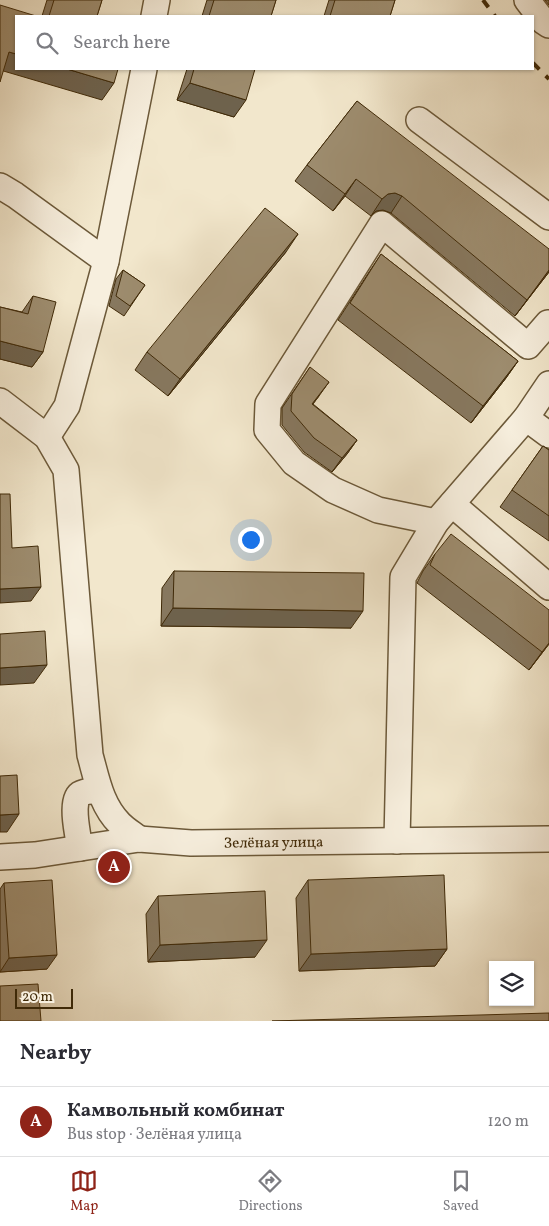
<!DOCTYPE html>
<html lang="en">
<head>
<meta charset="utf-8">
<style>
	:root { --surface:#fff; --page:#f7f7f7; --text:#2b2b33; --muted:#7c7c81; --line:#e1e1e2; --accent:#8f2418 }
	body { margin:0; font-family:Vollkorn,serif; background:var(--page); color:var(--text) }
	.controls { position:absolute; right:15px; bottom:15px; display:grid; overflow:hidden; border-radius:0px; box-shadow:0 1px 4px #0004 }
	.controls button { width:45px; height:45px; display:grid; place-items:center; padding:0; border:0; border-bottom:1px solid var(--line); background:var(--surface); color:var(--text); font:25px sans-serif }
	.scale { position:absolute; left:15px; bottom:12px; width:58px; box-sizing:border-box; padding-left:5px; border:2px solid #402a08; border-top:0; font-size:14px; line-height:18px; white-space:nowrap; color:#402a08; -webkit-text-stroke:4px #f7efde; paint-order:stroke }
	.you { position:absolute; left:250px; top:539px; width:18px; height:18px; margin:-12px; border:4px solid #fff; border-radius:50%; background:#1a73e8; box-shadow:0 0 0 8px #1a73e833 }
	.badge { display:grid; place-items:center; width:32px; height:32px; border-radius:50%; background:var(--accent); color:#fff; font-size:16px; font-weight:700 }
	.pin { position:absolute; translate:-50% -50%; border:2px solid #fff; box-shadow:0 1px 5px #0006 }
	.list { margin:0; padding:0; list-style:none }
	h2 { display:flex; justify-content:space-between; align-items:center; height:65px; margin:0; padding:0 20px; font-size:21px }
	h2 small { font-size:16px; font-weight:400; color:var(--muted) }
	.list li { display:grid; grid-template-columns:32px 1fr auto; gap:15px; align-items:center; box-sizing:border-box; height:70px; padding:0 20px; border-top:1px solid var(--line) }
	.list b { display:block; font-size:19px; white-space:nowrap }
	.list p { margin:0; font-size:16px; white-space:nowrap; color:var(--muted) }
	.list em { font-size:16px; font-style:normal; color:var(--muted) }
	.icon { flex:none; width:28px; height:28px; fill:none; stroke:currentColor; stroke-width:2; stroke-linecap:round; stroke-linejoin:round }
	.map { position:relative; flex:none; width:549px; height:1021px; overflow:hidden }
	.search { position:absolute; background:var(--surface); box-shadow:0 1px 4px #0004; left:15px; right:15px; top:15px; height:55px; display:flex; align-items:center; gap:12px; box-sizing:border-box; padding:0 18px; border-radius:0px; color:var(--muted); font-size:19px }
	.sheet { height:135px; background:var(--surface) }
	nav { display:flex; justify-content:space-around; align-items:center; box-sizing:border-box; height:70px; border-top:1px solid var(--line); background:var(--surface); font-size:14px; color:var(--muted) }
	nav a { display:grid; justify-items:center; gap:2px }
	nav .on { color:var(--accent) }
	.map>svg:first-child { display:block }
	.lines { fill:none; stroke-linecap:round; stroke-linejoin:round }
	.minor-casing { stroke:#6c5939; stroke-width:28 }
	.minor { stroke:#f7efde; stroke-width:25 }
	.rail { stroke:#402a08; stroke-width:4; stroke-dasharray:9 9; stroke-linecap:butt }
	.wall { fill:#87785f; stroke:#402a08 }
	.shaded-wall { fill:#6e624d; stroke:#402a08 }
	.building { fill:#9d8c6e; stroke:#402a08 }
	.labels { text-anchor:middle; stroke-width:4; stroke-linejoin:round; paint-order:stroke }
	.street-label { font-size:15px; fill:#402a08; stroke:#f7efde }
</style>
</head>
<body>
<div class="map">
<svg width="549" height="1021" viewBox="0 0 549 1021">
	<rect width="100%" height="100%" fill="#f2e7cc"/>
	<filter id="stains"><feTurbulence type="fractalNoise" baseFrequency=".004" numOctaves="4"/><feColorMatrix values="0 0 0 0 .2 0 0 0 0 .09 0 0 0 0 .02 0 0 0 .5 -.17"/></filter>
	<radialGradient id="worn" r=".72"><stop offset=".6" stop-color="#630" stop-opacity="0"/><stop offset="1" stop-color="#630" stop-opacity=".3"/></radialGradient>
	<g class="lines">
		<defs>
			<g id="minor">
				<path d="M527,0L543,21L549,25"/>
				<path d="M154,16L157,0"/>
				<path d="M419,120L549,217"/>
				<path d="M0,186L15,195L106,261"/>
				<path d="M0,401L47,437L66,470L90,755C97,780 101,805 120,824C126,830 133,834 139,839"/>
				<path d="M526,418L549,435"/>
				<path d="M47,437L67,406L106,261L144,69"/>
				<path d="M452,504L549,587"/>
				<path d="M436,522L378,510L333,490L294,463L267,430L268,404L382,224L528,346L548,323"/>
				<path d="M397,841L403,577L436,522L526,418L549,384"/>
				<path d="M80,848C78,836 70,801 80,794C85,791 93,791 99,790"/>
				<path id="s1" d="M0,857L35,855L139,839L191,843L549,839"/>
			</g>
		</defs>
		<use href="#minor" class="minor-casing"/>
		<use href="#minor" class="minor"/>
		<g class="rail">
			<path d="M483,0L495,16"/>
			<path d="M533,63L549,79"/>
		</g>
	</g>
	<g class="wall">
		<path d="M47,0H102L97,16H42Z"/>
		<path d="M207,0H276L271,16H202Z"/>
		<path d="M329,0H395L390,16H324Z"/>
		<path d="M545,0H549V5Z"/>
		<path d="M187,69H255L234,117L177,100Z"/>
		<path d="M357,101L549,272L515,316L391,213L383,210L376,211L371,216L345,196L333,211L295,181L307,165Z"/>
		<path d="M286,252L168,396L135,370L147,352Z"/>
		<path d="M381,254L518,361L506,378L471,423L338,320L369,272Z"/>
		<path d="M123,270L145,285L124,316L109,306L116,279Z"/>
		<path d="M33,296L43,352L32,367L0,359V307L22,312Z"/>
		<path d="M310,367L319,396L313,404L357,440L347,454L332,472L304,452L282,425V408Z"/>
		<path d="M543,446L549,450V541L500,507Z"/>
		<path d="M435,554L549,644L529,670L417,583L423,571Z"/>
		<path d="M174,571L351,628L161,626L162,588Z"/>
		<path d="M308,880L447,949L435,966L299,971L296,898Z"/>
		<path d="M4,883L47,969L0,972V889Z"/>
		<path d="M158,896L255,957L148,962L146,914Z"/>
	</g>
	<g class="shaded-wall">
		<path d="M9,52L16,54V69H67L114,83L102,100L0,70Z"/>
		<path d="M190,83L246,100L234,117L177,100Z"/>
		<path d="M356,179L345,196L333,211L345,194Z"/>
		<path d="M395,193L402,196L391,213L383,210L376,211L371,216L382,199L388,194Z"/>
		<path d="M298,234L286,252L168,396L180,379Z"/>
		<path d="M549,270V272L515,316L527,300Z"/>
		<path d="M0,341L43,352L32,367L0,359Z"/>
		<path d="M518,361L506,378L471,423L483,406Z"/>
		<path d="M329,382L319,396L302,418L312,404Z"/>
		<path d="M357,440L347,454L332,472L342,458Z"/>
		<path d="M41,587L31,601L0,603V589Z"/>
		<path d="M173,608L363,611L351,628L161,626Z"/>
		<path d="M549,643V644L529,670L542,652Z"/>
		<path d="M47,665L34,683L0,685V668Z"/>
		<path d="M19,814L7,832H0V815Z"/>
		<path d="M267,940L255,957L148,962L160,945Z"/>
		<path d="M447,949L435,966L299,971L311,954Z"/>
		<path d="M57,955L47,969L0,972L9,958Z"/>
	</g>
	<g class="building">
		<path d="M54,0H102L97,16H49Z"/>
		<path d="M214,0H276L271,16H209Z"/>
		<path d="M335,0H395L390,16H330Z"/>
		<path d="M0,5L36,16H16V54L9,52L0,82Z"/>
		<path d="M67,69H118L114,83Z"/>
		<path d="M194,69H255L246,100L190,83Z"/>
		<path d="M357,101L549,249V270L527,300L402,196L395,193L388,194L382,199L356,179L345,194L307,165Z"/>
		<path d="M265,208L298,234L180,379L147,352Z"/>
		<path d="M381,254L518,361L483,406L350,303Z"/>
		<path d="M123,270L145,285L130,306L116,296Z"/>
		<path d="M33,296L56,302L43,352L0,341V307L28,314Z"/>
		<path d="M310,367L329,382L312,404L357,440L342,458L314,438L291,411L292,394Z"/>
		<path d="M543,446L549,450V516L512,490Z"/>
		<path d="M0,494H10L12,548L38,546L41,587L0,589Z"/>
		<path d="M451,534L549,610V643L542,652L430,565L435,554Z"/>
		<path d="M174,571L364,573L363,611L173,608Z"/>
		<path d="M45,631L47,665L0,668V634Z"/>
		<path d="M17,775L19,814L0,815V776Z"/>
		<path d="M444,875L447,949L311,954L308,880Z"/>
		<path d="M52,880L57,955L9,958L4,883Z"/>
		<path d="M265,891L267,940L160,945L158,896Z"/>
		<path d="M38,984L41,1021H0V986Z"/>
		<path d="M549,1013V1021H272Z"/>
	</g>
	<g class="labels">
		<g class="street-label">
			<text dy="5" stroke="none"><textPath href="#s1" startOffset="275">Зелёная улица</textPath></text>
		</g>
	</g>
	<rect width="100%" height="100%" filter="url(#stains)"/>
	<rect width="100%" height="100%" fill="url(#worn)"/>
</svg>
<div class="controls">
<button><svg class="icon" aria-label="layers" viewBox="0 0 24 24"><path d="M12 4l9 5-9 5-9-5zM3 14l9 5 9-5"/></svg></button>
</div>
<div class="scale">20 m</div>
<div class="you"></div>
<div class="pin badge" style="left:114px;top:867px">A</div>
<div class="search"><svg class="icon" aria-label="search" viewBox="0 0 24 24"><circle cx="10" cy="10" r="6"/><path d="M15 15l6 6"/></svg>Search here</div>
</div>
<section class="sheet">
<h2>Nearby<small></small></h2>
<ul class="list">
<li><span class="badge">A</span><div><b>Камвольный комбинат</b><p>Bus stop · Зелёная улица</p></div><em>120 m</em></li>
</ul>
</section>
<nav>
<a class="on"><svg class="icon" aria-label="map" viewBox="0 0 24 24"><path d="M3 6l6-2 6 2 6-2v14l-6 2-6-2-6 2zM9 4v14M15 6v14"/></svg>Map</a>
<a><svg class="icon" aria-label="directions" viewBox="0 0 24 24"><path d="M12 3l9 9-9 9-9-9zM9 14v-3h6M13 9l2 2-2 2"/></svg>Directions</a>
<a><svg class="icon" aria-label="saved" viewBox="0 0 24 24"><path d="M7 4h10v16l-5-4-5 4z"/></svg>Saved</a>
</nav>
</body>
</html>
